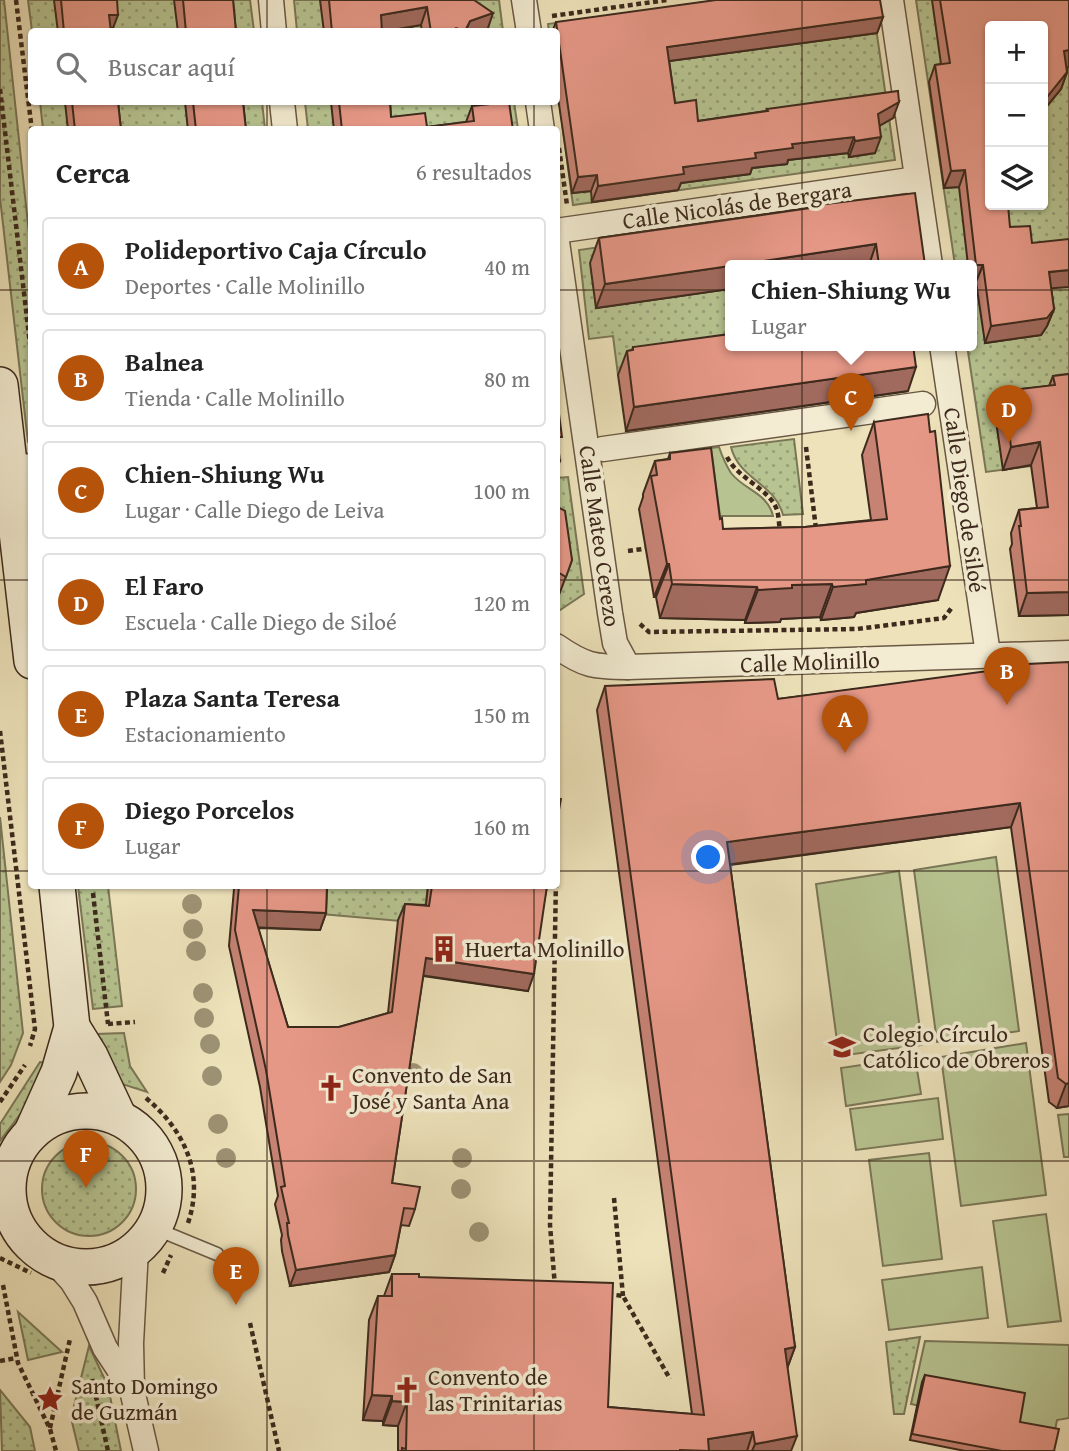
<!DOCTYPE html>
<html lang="es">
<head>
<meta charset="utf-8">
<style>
	:root { --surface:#fff; --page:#f2f2f2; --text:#222; --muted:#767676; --line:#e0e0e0; --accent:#b45309 }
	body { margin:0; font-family:"Gentium Book Plus",serif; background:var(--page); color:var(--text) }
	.controls { position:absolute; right:21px; top:21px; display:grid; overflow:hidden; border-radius:7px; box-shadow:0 2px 5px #0004 }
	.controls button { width:63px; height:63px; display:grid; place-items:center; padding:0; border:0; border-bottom:2px solid var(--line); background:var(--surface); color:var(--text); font:35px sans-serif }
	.you { position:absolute; left:709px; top:858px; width:24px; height:24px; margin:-18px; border:5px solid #fff; border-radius:50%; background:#1a73e8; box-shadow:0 0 0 10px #1a73e833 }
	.badge { display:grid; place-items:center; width:46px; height:46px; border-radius:50%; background:var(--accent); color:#fff; font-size:23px; font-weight:700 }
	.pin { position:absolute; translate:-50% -58px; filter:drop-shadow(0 2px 4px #0008) }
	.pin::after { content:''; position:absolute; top:37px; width:24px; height:21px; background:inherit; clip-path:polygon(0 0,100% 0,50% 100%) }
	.popup { position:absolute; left:725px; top:260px; width:252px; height:91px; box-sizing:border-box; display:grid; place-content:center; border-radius:7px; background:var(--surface); filter:drop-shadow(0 2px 5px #0005); font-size:23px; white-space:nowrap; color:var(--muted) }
	.popup b { font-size:26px; color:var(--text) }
	.popup::after { content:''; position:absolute; left:50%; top:100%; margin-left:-14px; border:14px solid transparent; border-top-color:var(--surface) }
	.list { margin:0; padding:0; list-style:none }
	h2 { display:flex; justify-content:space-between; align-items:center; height:91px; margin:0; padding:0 28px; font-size:30px }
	h2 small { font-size:23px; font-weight:400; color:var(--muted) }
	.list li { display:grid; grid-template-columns:46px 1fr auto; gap:21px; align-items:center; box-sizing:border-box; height:98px; margin:0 14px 14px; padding:0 14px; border:2px solid var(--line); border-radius:7px }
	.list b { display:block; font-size:26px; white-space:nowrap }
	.list p { margin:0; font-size:23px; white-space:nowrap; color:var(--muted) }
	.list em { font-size:23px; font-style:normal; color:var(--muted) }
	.icon { flex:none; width:38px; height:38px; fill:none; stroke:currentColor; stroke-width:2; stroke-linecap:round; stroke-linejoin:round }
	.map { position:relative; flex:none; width:1069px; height:1451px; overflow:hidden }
	.search { position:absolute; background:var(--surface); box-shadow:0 2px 5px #0004; left:28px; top:28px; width:532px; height:77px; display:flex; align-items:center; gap:18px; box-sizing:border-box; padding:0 24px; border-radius:7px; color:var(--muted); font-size:26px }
	.panel { position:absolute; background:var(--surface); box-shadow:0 2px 5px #0004; left:28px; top:126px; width:532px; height:763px; border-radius:7px }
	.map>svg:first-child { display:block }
	.grass { fill:url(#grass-dots); stroke:#7a7757; stroke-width:2; fill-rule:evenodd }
	.park { fill:#b7c491; stroke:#7a7757; stroke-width:2 }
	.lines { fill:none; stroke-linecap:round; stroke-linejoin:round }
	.lane-casing { stroke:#695844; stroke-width:15 }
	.street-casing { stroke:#695844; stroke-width:27 }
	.secondary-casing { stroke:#3d2a1d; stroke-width:38 }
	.path { stroke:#3d2a1d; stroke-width:4.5; stroke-dasharray:5 3.5; stroke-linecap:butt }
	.lane { stroke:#f3ecd2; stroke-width:12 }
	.street { stroke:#f3ecd2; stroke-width:24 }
	.secondary { stroke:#f3ecd2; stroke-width:35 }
	.tree { fill:#9d9274 }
	.wall { fill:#c68374; stroke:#3d2a1d; stroke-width:2 }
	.shaded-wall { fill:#a16a5e; stroke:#3d2a1d; stroke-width:2 }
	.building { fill:#e69887; stroke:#3d2a1d; stroke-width:2 }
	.grid { fill:none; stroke:#3d2a1d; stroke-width:2; stroke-opacity:0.55 }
	.labels { text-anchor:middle; stroke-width:7; stroke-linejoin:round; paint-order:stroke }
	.street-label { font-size:23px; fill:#3d2a1d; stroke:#f3ecd2 }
	.poi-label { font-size:23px; fill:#3d2a1d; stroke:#f3ecd2; text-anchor:start }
</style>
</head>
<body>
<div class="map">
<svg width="1069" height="1451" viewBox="0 0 1069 1451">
	<defs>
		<pattern id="grass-dots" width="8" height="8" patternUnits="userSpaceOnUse" patternTransform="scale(1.75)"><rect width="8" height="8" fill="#b7c491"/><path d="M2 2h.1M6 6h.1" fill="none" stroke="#969f76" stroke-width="1.8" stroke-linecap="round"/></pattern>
	</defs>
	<rect width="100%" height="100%" fill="#ede2ba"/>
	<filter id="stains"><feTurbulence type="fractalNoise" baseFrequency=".00286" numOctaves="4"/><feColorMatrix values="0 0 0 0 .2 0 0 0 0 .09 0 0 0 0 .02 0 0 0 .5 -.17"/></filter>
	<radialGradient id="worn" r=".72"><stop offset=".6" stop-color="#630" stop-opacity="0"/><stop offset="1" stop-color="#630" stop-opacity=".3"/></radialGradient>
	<g class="grass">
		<path d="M0,0H4L31,252V443L28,442L0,198Z"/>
		<path d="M28,0H250L254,31H32Z"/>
		<path d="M294,0H499L503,31H297Z"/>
		<path d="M719,0H872L895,160L573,205L557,85L556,32L549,31L548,24Z"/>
		<path d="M916,0H1069V461L986,472L967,345H972V265H955ZM990,26H1043V205H990Z"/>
		<path d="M40,102H262L265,129H43Z"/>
		<path d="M305,102H514L518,129H308Z"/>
		<path d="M904,203L730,265V345L618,375L613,336L589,339L579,250Z"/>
		<path d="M794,439L803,514L783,515C775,483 739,480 731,447Z"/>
		<path d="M568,477L584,594L560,610L556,607V478Z"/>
		<path d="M0,817L23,1033L11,1065L0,1082Z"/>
		<path d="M78,886H108L122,1006L93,1009Z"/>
		<path d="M235,886H428L423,923L321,914L234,889Z"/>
		<path d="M124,1033L130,1066L147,1092L122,1084L96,1034Z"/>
		<path d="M40,1062L46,1063L28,1104L0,1141V1124Z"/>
		<circle cx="89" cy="1189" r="47"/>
		<path d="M18,1312L62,1352L28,1360Z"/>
		<path d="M920,1337L904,1414H894L886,1342Z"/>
		<path d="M89,1346L108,1386L121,1451H79L71,1418Z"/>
		<path d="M0,1390L30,1427L35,1451H2Z"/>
	</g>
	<g class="park">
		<path d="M719,447C722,456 726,465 731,473C744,490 768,493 773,516H720L711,448Z"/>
		<path d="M996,857L1019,1031L937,1042L914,870Z"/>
		<path d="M899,871L922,1045L839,1056L816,884Z"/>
		<path d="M1026,1043L1046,1195L961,1206L941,1057Z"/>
		<path d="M915,1057L921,1094L846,1106L841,1068Z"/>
		<path d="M938,1098L943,1139L856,1150L850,1109Z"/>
		<path d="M1069,1114V1157H1064L1058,1115Z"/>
		<path d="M929,1153L942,1259L883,1266L869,1160Z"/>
		<path d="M1046,1214L1061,1321L1008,1327L993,1221Z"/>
		<path d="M982,1267L988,1318L889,1330L882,1280Z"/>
		<path d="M925,1341L1069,1345V1418L1057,1420L1054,1435L911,1404Z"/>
	</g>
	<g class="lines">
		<defs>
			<path id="lane" d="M154,1228L217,1254"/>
			<g id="street">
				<path d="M271,0L274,32"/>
				<path d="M524,0L529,32"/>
				<path d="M891,0L930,265"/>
				<path d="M282,102L285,130"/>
				<path d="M538,102L542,130"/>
				<path d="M556,231L917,179"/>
				<path d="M556,235L610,613L615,643L628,667"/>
				<path d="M942,345L988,654"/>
				<path d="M603,449L923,404"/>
				<path d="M10,468L32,466"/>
				<path d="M556,646C585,666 594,667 628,667L1069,653"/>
				<path d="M136,1249L131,1343L132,1390L146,1451"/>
				<path d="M53,1260L72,1281L85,1302L105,1348L132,1389"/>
			</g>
			<g id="secondary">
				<path d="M0,385L32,661"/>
				<path d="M72,1027L90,1056L119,1118"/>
				<circle cx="86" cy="1189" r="78"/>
				<path d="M32,1132L59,1072L72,1027L57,886"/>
			</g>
		</defs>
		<use href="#lane" class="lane-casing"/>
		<use href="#street" class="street-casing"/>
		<use href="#secondary" class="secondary-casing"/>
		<g class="path">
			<path d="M16,0L32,131"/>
			<path d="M552,16L667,0"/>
			<path d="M0,89L32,361"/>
			<path d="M559,148L567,205"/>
			<path d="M806,447L816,529"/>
			<path d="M727,457C738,479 770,489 777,510C779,517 779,525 780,532"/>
			<path d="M628,551L650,548"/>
			<path d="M640,624L649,632L857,629L944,618L953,606"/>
			<path d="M0,731L35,1029L30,1046"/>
			<path d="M93,893L108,1024"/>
			<path d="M108,1024L135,1022"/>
			<path d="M146,1098C184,1130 205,1173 188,1223"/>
			<path d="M0,1102L25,1065"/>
			<path d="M614,1198L623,1296"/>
			<path d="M0,1258L31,1273"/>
			<path d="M163,1273L171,1255"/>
			<path d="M3,1285L18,1363L50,1429L56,1451"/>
			<path d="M555,1287L550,1225L557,820"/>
			<path d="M608,1294L623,1296L670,1379"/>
			<path d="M250,1323L279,1451"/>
			<path d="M0,1361L16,1358"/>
			<path d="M92,1379L108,1451"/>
			<path d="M50,1428L70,1339"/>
		</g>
		<use href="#lane" class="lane"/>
		<use href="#street" class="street"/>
		<use href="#secondary" class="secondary"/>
	</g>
	<g class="tree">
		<circle cx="192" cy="904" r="10"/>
		<circle cx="193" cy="929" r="10"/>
		<circle cx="196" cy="951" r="10"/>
		<circle cx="203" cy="993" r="10"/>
		<circle cx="204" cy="1018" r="10"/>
		<circle cx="210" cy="1044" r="10"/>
		<circle cx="413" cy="1073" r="10"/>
		<circle cx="212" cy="1076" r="10"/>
		<circle cx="218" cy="1124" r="10"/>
		<circle cx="226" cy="1158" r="10"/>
		<circle cx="462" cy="1158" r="10"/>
		<circle cx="461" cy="1189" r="10"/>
		<circle cx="479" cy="1232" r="10"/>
	</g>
	<g class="wall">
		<path d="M54,0H117L113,28H111V32H58Z"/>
		<path d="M174,0H233L236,32H178Z"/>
		<path d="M320,0H474L487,31L484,32H422L421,25L382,32H324Z"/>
		<path d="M932,0H1069L1067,72L1061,89L1043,111V26L989,150L990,205L1010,227L1032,243L1051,288L1054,309L1047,326L1041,335L985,343L976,282H972V265H968L959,187L944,188L929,82L935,65L941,64Z"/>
		<path d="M883,17L877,33L669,61L675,103L698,121L766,111L767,109L893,118L879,126L875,153L849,157L848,153L788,160L787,164L752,168L750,174L681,183L678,190L592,202L591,191L572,193L556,84V32H552L556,22Z"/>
		<path d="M65,102H118L121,130H68Z"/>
		<path d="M185,102H243L246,130H188Z"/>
		<path d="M331,102H390L391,117L427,127L466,122L472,106L513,130H334Z"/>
		<path d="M818,205L925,265H730V289L596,308L590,263L599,238L817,207Z"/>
		<path d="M633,347L908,391L626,431L618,375L627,351L632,350Z"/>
		<path d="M1069,374V615L1019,616L1010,549L1012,544L1011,533L1019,510L1037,508L1031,465L1003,470L995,414L1004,391L1049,386L1053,376Z"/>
		<path d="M874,422L938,600L856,613L854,617L821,620L820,617L781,619L780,622L745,623V620L660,618L656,597H654L639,509L643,497V494L655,461L668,459L670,453L720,519L723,529L805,527L871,520L862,455Z"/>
		<path d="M556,506L572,560L559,595L556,593Z"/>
		<path d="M1027,664L1069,1106L1057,1108L1049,1102L1011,827L730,865L795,1347L787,1369L791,1451H398V1426L383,1425V1421L363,1420L369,1320L378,1296H384L392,1274L419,1277L608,1407L692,1414L597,710L605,686L778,699L1026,668Z"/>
		<path d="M236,886H327L326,913L320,930L258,928L288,1027H339L388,1013L398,920L405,904L426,905L428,886H547L528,991L423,976L392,1183L415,1209L409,1226L401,1225L395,1255L389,1272L290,1286L282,1251L281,1240L282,1235L275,1204L278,1196L260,1087L229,946L234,889Z"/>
		<path d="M925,1375L1054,1451H965L910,1440L922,1382Z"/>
	</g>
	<g class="shaded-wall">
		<path d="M427,7L421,25L381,32V15Z"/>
		<path d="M493,13L487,31L465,32L470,21Z"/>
		<path d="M109,15H118L113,28L104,29Z"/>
		<path d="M883,17L877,33L662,62L667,47Z"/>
		<path d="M1069,50V67L1058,68L1064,51Z"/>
		<path d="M1067,72L1061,89L1043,111V102Z"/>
		<path d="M899,102L893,118L872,130L878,114Z"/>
		<path d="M990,133V150L980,151L987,134Z"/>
		<path d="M854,137L848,153L788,160L787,164L752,168L750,174L681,183L678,190L592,202L598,186L792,144Z"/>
		<path d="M881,137L875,153L849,157L855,141Z"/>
		<path d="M965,170L959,187L944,188L951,171Z"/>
		<path d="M597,175L591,191L572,193L578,177Z"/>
		<path d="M876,244L869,265H737Z"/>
		<path d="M976,265H983L976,282H972V278Z"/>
		<path d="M730,266V289L596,308L605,284Z"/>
		<path d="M1069,270V287L1043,289L1049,272Z"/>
		<path d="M1054,309L1047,326L1041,335L985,343L991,326Z"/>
		<path d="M916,367L908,391L626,431L634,407Z"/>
		<path d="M1040,442L1031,465L1003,470L1011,447Z"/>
		<path d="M560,461L556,472V462Z"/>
		<path d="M667,564H669L656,597H654Z"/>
		<path d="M950,566L938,600L856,613L854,617L821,620L833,587L866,580Z"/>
		<path d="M672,584L757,587L745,620L660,618Z"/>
		<path d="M832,584L820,617L781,619L780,622L745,623L758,590L792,585Z"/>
		<path d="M1069,592V615L1019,616L1027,593Z"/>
		<path d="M1020,803L1011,827L718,866L727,842Z"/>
		<path d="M253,910L326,913L320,930L247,927Z"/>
		<path d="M426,958L534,974L528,991L420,975Z"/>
		<path d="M1069,1083V1106L1057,1108L1066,1084Z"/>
		<path d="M395,1255L389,1272L290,1286L296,1270Z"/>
		<path d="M795,1347L786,1371L785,1349Z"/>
		<path d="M372,1395L392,1396L383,1421L363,1420Z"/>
		<path d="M392,1401L407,1402L398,1426L383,1425Z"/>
		<path d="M753,1432L747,1451H680V1450L708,1439Z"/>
		<path d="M797,1436L791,1451H752L755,1444Z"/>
	</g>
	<g class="building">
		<path d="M61,0H117L118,15H109L111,32H64Z"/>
		<path d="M183,0H233L236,32H186Z"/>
		<path d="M329,0H474L493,13L470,21L465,31L456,28L451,32H431L427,7L381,15L382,32H332Z"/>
		<path d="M716,0H880L883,17L667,47L675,103L696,100L698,121L768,111L767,109L898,91L899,102L878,114L881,137L855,141L854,137L792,144L793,148L755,153L756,158L683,167L684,174L598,186L597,175L578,177L556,22Z"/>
		<path d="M940,0H1069V50L1064,51L1067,72L1043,102V26H990V133L987,134L990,161V205H1008L1010,227L1030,226L1032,243L1069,239V270L1049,272L1054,309L1047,318L991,326L983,265H976L965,170L951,171L935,65L950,63Z"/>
		<path d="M72,102H118L121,130H75Z"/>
		<path d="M193,102H243L246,130H196Z"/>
		<path d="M339,102H390L391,117L425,113L427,127L474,121L472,106L509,102L513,130H342Z"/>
		<path d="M915,193L925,265H879L876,244L737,265H730V266L605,284L599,238L818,207V205Z"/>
		<path d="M730,334V345H913L916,367L634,407L627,351L633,350V347Z"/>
		<path d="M1069,374V592L1027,593L1019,526H1021L1019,510L1048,507L1040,442L1011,447L1004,391L1055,385L1053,376Z"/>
		<path d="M556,391L562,437H557L560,461L556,462Z"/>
		<path d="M928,414L930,432L935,431L950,566L866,580V584L833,587L832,584L792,585V588L758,590L757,587L672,584L669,564H667L651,476L657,475L655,461L670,459V453L711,448L720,519L722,518L723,529L805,527L887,519L874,422Z"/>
		<path d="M556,506L565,511L572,560L566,577L556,571Z"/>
		<path d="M1069,662V1083L1066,1084L1058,1078L1020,803L727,842L795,1347L785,1349L797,1436L755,1444L753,1432L708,1439L709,1451L680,1450V1451H402V1448L406,1449L407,1402L392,1401V1396L372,1395L378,1296H392V1274H419V1277L613,1283L608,1407L704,1415L605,686L774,679L778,699L1003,669L1027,668V664Z"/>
		<path d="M556,798L561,799L556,826Z"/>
		<path d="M239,886H327L326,913L253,910L288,1027H339L392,1012L405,904L429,906L432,886H547L534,974L426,958L392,1183L420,1187L415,1209L404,1208L395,1255L296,1270L288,1235L287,1223H289L281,1187L285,1186L266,1070L235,930Z"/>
		<path d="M925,1375L1025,1393L1020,1422L1059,1429L1054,1451H1002L912,1434Z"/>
	</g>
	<path class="grid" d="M267,0V32M534,0V32M802,0V1451M267,102V130M534,102V130M0,290H32M556,290H1069M0,580H32M556,580H1069M0,871H32M556,871H1069M267,886V1451M534,886V1451M0,1161H1069"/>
	<defs>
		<symbol id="building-bare" viewBox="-9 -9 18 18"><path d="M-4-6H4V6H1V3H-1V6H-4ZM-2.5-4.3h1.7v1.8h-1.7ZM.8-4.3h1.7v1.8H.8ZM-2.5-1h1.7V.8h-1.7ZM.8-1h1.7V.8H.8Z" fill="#8f2418" stroke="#f3ecd2" stroke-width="2.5" paint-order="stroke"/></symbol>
		<symbol id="school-bare" viewBox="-9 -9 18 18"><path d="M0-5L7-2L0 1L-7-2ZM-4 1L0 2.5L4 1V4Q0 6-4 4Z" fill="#8f2418" stroke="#f3ecd2" stroke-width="2.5" paint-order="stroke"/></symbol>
		<symbol id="church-bare" viewBox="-9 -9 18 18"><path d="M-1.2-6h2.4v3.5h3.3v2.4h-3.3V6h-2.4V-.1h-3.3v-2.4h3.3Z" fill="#8f2418" stroke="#f3ecd2" stroke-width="2.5" paint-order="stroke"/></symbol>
		<symbol id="sight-bare" viewBox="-9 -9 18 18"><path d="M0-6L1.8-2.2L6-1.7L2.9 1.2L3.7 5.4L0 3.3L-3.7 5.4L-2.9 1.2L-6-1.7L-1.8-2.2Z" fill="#8f2418" stroke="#f3ecd2" stroke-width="2.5" paint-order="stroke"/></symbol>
	</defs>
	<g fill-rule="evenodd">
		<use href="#building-bare" x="425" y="930" width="38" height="38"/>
		<use href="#school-bare" x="823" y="1028" width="38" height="38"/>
		<use href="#church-bare" x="312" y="1069" width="38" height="38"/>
		<use href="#church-bare" x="388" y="1371" width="38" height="38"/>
		<use href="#sight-bare" x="31" y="1380" width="38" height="38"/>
	</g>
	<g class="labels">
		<g class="street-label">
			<text transform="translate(737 205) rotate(-8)" y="8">Calle Nicolás de Bergara</text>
			<text transform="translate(965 500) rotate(82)" y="8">Calle Diego de Siloé</text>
			<text transform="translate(600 536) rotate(82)" y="8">Calle Mateo Cerezo</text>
			<text transform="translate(810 662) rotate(-2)" y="8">Calle Molinillo</text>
		</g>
		<g class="poi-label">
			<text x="465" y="957">Huerta Molinillo</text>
			<text x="863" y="1042">Colegio Círculo<tspan x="863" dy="26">Católico de Obreros</tspan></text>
			<text x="352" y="1083">Convento de San<tspan x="352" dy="26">José y Santa Ana</tspan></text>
			<text x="428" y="1385">Convento de<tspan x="428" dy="26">las Trinitarias</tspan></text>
			<text x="71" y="1394">Santo Domingo<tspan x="71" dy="26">de Guzmán</tspan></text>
		</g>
	</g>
	<rect width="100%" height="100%" filter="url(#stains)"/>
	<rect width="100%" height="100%" fill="url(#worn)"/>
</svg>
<div class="controls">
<button>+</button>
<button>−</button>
<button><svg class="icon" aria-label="layers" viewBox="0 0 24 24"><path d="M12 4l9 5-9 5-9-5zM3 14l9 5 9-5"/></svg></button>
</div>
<div class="you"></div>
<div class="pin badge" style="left:845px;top:753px">A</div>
<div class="pin badge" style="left:1007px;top:705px">B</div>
<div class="pin badge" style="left:851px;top:431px">C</div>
<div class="popup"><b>Chien-Shiung Wu</b>Lugar</div>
<div class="pin badge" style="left:1009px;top:443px">D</div>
<div class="pin badge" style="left:236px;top:1305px">E</div>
<div class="pin badge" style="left:86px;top:1188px">F</div>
<div class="search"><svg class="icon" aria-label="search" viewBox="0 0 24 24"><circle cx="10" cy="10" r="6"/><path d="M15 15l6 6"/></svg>Buscar aquí</div>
<section class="panel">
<h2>Cerca<small>6 resultados</small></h2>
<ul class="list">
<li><span class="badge">A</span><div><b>Polideportivo Caja Círculo</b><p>Deportes · Calle Molinillo</p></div><em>40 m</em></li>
<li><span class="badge">B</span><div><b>Balnea</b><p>Tienda · Calle Molinillo</p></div><em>80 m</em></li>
<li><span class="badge">C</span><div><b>Chien-Shiung Wu</b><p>Lugar · Calle Diego de Leiva</p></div><em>100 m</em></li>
<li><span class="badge">D</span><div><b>El Faro</b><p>Escuela · Calle Diego de Siloé</p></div><em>120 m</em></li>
<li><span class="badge">E</span><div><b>Plaza Santa Teresa</b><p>Estacionamiento</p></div><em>150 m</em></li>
<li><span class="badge">F</span><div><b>Diego Porcelos</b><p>Lugar</p></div><em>160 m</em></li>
</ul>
</section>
</div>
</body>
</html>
